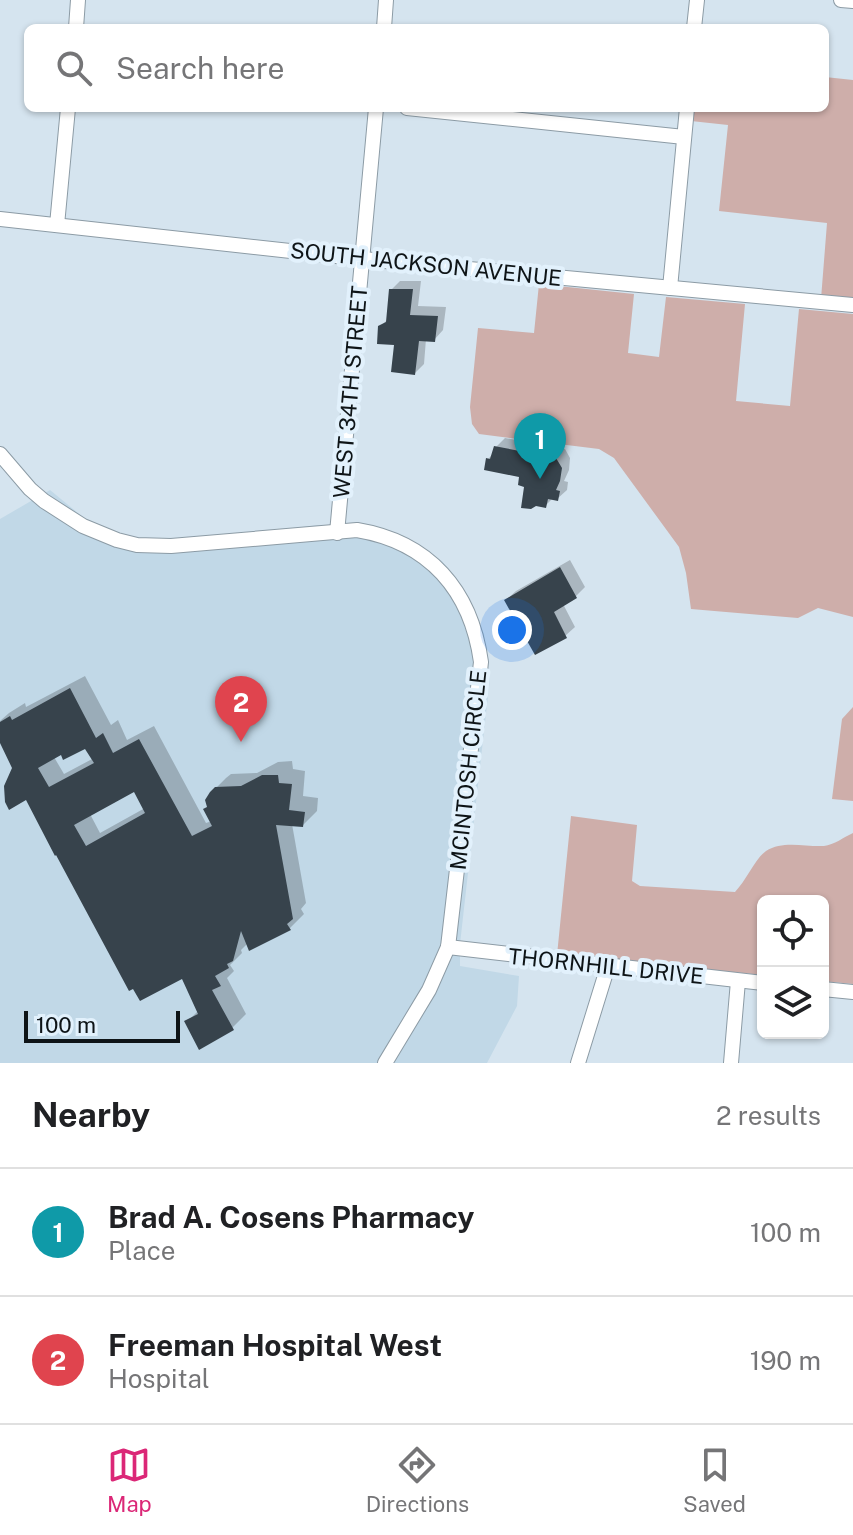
<!DOCTYPE html>
<html lang="en">
<head>
<meta charset="utf-8">
<style>
	:root { --surface:#fff; --page:#f2f2f2; --text:#202124; --muted:#757577; --line:#e0e0e0; --accent:#db2777 }
	body { margin:0; font-family:"Public Sans",sans-serif; background:var(--page); color:var(--text) }
	.controls { position:absolute; right:24px; bottom:24px; display:grid; overflow:hidden; border-radius:12px; box-shadow:0 2px 6px #0004 }
	.controls button { width:72px; height:72px; display:grid; place-items:center; padding:0; border:0; border-bottom:2px solid var(--line); background:var(--surface); color:var(--text); font:40px sans-serif }
	.scale { position:absolute; left:24px; bottom:20px; width:156px; box-sizing:border-box; padding-left:8px; border:4px solid #0e1417; border-top:0; font-size:22px; line-height:28px; white-space:nowrap; color:#0e1417; -webkit-text-stroke:6px #e2f1fc; paint-order:stroke }
	.you { position:absolute; left:512px; top:630px; width:28px; height:28px; margin:-20px; border:6px solid #fff; border-radius:50%; background:#1a73e8; box-shadow:0 0 0 12px #1a73e833 }
	.badge { display:grid; place-items:center; width:52px; height:52px; border-radius:50%; background:var(--accent); color:#fff; font-size:26px; font-weight:700 }
	.pin { position:absolute; translate:-50% -66px; filter:drop-shadow(0 2px 4px #0008) }
	.pin::after { content:''; position:absolute; top:42px; width:28px; height:24px; background:inherit; clip-path:polygon(0 0,100% 0,50% 100%) }
	.list { margin:0; padding:0; list-style:none }
	h2 { display:flex; justify-content:space-between; align-items:center; height:104px; margin:0; padding:0 32px; font-size:34px }
	h2 small { font-size:26px; font-weight:400; color:var(--muted) }
	.list li { display:grid; grid-template-columns:52px 1fr auto; gap:24px; align-items:center; box-sizing:border-box; height:128px; padding:0 32px; border-top:2px solid var(--line) }
	.list b { display:block; font-size:30px; white-space:nowrap }
	.list p { margin:0; font-size:26px; white-space:nowrap; color:var(--muted) }
	.list em { font-size:26px; font-style:normal; color:var(--muted) }
	.icon { flex:none; width:44px; height:44px; fill:none; stroke:currentColor; stroke-width:2; stroke-linecap:round; stroke-linejoin:round }
	.map { position:relative; flex:none; width:853px; height:1063px; overflow:hidden }
	.search { position:absolute; background:var(--surface); box-shadow:0 2px 6px #0004; left:24px; right:24px; top:24px; height:88px; display:flex; align-items:center; gap:20px; box-sizing:border-box; padding:0 28px; border-radius:12px; color:var(--muted); font-size:30px }
	.sheet { height:360px; background:var(--surface) }
	nav { display:flex; justify-content:space-around; align-items:center; box-sizing:border-box; height:112px; border-top:2px solid var(--line); background:var(--surface); font-size:22px; color:var(--muted) }
	nav a { display:grid; justify-items:center; gap:4px }
	nav .on { color:var(--accent) }
	.map>svg:first-child { display:block }
	.built { fill:#c1d8e7 }
	.green { fill:#ceaeaa }
	.shadow { fill:#0003; fill-rule:evenodd }
	.building { fill:#37434c; fill-rule:evenodd }
	.lines { fill:none; stroke-linecap:round; stroke-linejoin:round }
	.minor-casing { stroke:#8c9ba5; stroke-width:16 }
	.minor { stroke:#fff; stroke-width:14 }
	.labels { text-anchor:middle; stroke-width:8; stroke-linejoin:round; paint-order:stroke }
	.street-label { font-size:22px; fill:#0e1417; stroke:#e2f1fc }
</style>
</head>
<body>
<div class="map">
<svg width="853" height="1063" viewBox="0 0 853 1063">
	<rect width="100%" height="100%" fill="#d5e4ef"/>
	<path class="built" d="M50,490L84,518L131,538L176,542L319,525L392,533L442,561L464,590L484,634L490,678L460,944V966L519,976L517,1006L487,1063H0V519Z"/>
	<g class="green">
		<path d="M825,77L853,80V301L821,299L827,223L719,211L728,125L691,121L692,108H825Z"/>
		<path d="M539,284L634,294L628,353L659,357L666,297L745,304L736,401L790,406L799,309L853,314V617L818,608L798,618L691,609L686,573L679,547L614,458L599,449L479,434L472,424L470,407L478,328L534,333Z"/>
		<path d="M853,707V801L832,799L842,719Z"/>
		<path d="M571,816L637,825L632,881L640,886L735,892C746,881 755,859 766,851C783,840 805,847 824,846C834,845 844,837 853,833V984L823,981V901H763V975L557,955Z"/>
	</g>
	<g class="shadow">
		<path d="M400,281H421L418,306L446,307L443,330L434,340L426,339L424,364L415,373L396,344L380,327L388,319L391,290Z"/>
		<path d="M505,438L565,449L570,458L569,470L564,481L568,482L567,490L557,499L553,498L546,505L527,486L522,476L488,459L494,453L496,447Z"/>
		<path d="M570,560L585,587L576,596L563,604L575,627L565,636L506,600L516,591Z"/>
		<path d="M85,676L111,725L118,720L127,740L154,726L206,823L212,821L209,806L211,793L226,778L231,774L257,773L278,762L292,761L293,769L305,771L303,796L318,798L317,811L303,825L292,824L306,903L301,909L304,914L290,928L250,948L248,943L241,950L242,953L230,965L234,971L227,978L246,1014L232,1028L187,1022L199,1010L183,976L134,987L0,738V721L9,713L25,703L26,707ZM86,746L94,758L64,774L54,757ZM135,789L145,808L100,833L90,814Z"/>
	</g>
	<g class="building">
		<path d="M389,289H413L410,315L438,316L435,342L419,341L415,375L391,372L394,345L377,344L378,326L386,322Z"/>
		<path d="M494,446L556,458L562,468L560,481L556,490L560,491L558,501L548,499L546,508L536,506L531,509L521,508L524,487L518,485L519,477L484,470L486,458L490,459Z"/>
		<path d="M560,567L577,598L554,612L567,638L535,655L504,600Z"/>
		<path d="M70,688L96,738L103,733L113,753L139,739L192,836L212,826L203,809L207,807L205,800L210,792L215,787L241,786L262,775H278L279,783L292,784L289,810L305,812L303,827L276,825L293,919L287,924L291,930L249,951L241,931L233,961L227,964L229,968L215,976L221,986L212,990L234,1030L199,1050L184,1021L198,1014L182,979L140,1001L133,989L129,991L56,855L55,856L26,800L9,810L5,802L4,786L12,768L0,743V722L10,716L12,720ZM85,749L94,763L49,787L38,768L61,755L63,760ZM134,792L145,813L86,846L74,825Z"/>
	</g>
	<g class="lines">
		<defs>
			<g id="minor">
				<path d="M841,0L853,1"/>
				<path d="M76,28L78,0"/>
				<path d="M384,28L386,0"/>
				<path d="M694,28L697,0"/>
				<path d="M407,108L684,137"/>
				<path d="M0,219L363,259L853,305"/>
				<path d="M57,225L68,108"/>
				<path d="M670,288L687,108"/>
				<path d="M0,454L30,489L44,501L83,526L117,540L137,545L171,546L357,530C429,542 471,590 481,662L448,947L429,990L385,1063"/>
				<path d="M337,533L376,108"/>
				<path d="M448,947L763,983"/>
				<path d="M823,989L853,992"/>
				<path d="M578,1063L608,966"/>
				<path d="M731,1063L738,981"/>
			</g>
		</defs>
		<use href="#minor" class="minor-casing"/>
		<use href="#minor" class="minor"/>
	</g>
	<g class="labels">
		<g class="street-label">
			<text transform="translate(426 264) rotate(6)" y="8">SOUTH JACKSON AVENUE</text>
			<text transform="translate(350 392) rotate(-85)" y="8">WEST 34TH STREET</text>
			<text transform="translate(468 770) rotate(-84)" y="8">MCINTOSH CIRCLE</text>
			<text transform="translate(606 966) rotate(6)" y="8">THORNHILL DRIVE</text>
		</g>
	</g>
</svg>
<div class="controls">
<button><svg class="icon" aria-label="locate" viewBox="0 0 24 24"><circle cx="12" cy="12" r="6"/><path d="M12 2v4M12 18v4M2 12h4M18 12h4"/></svg></button>
<button><svg class="icon" aria-label="layers" viewBox="0 0 24 24"><path d="M12 4l9 5-9 5-9-5zM3 14l9 5 9-5"/></svg></button>
</div>
<div class="scale">100 m</div>
<div class="you"></div>
<div class="pin badge" style="left:540px;top:479px;background:#0f9aa8">1</div>
<div class="pin badge" style="left:241px;top:742px;background:#e0444e">2</div>
<div class="search"><svg class="icon" aria-label="search" viewBox="0 0 24 24"><circle cx="10" cy="10" r="6"/><path d="M15 15l6 6"/></svg>Search here</div>
</div>
<section class="sheet">
<h2>Nearby<small>2 results</small></h2>
<ul class="list">
<li><span class="badge" style="background:#0f9aa8">1</span><div><b>Brad A. Cosens Pharmacy</b><p>Place</p></div><em>100 m</em></li>
<li><span class="badge" style="background:#e0444e">2</span><div><b>Freeman Hospital West</b><p>Hospital</p></div><em>190 m</em></li>
</ul>
</section>
<nav>
<a class="on"><svg class="icon" aria-label="map" viewBox="0 0 24 24"><path d="M3 6l6-2 6 2 6-2v14l-6 2-6-2-6 2zM9 4v14M15 6v14"/></svg>Map</a>
<a><svg class="icon" aria-label="directions" viewBox="0 0 24 24"><path d="M12 3l9 9-9 9-9-9zM9 14v-3h6M13 9l2 2-2 2"/></svg>Directions</a>
<a><svg class="icon" aria-label="saved" viewBox="0 0 24 24"><path d="M7 4h10v16l-5-4-5 4z"/></svg>Saved</a>
</nav>
</body>
</html>
